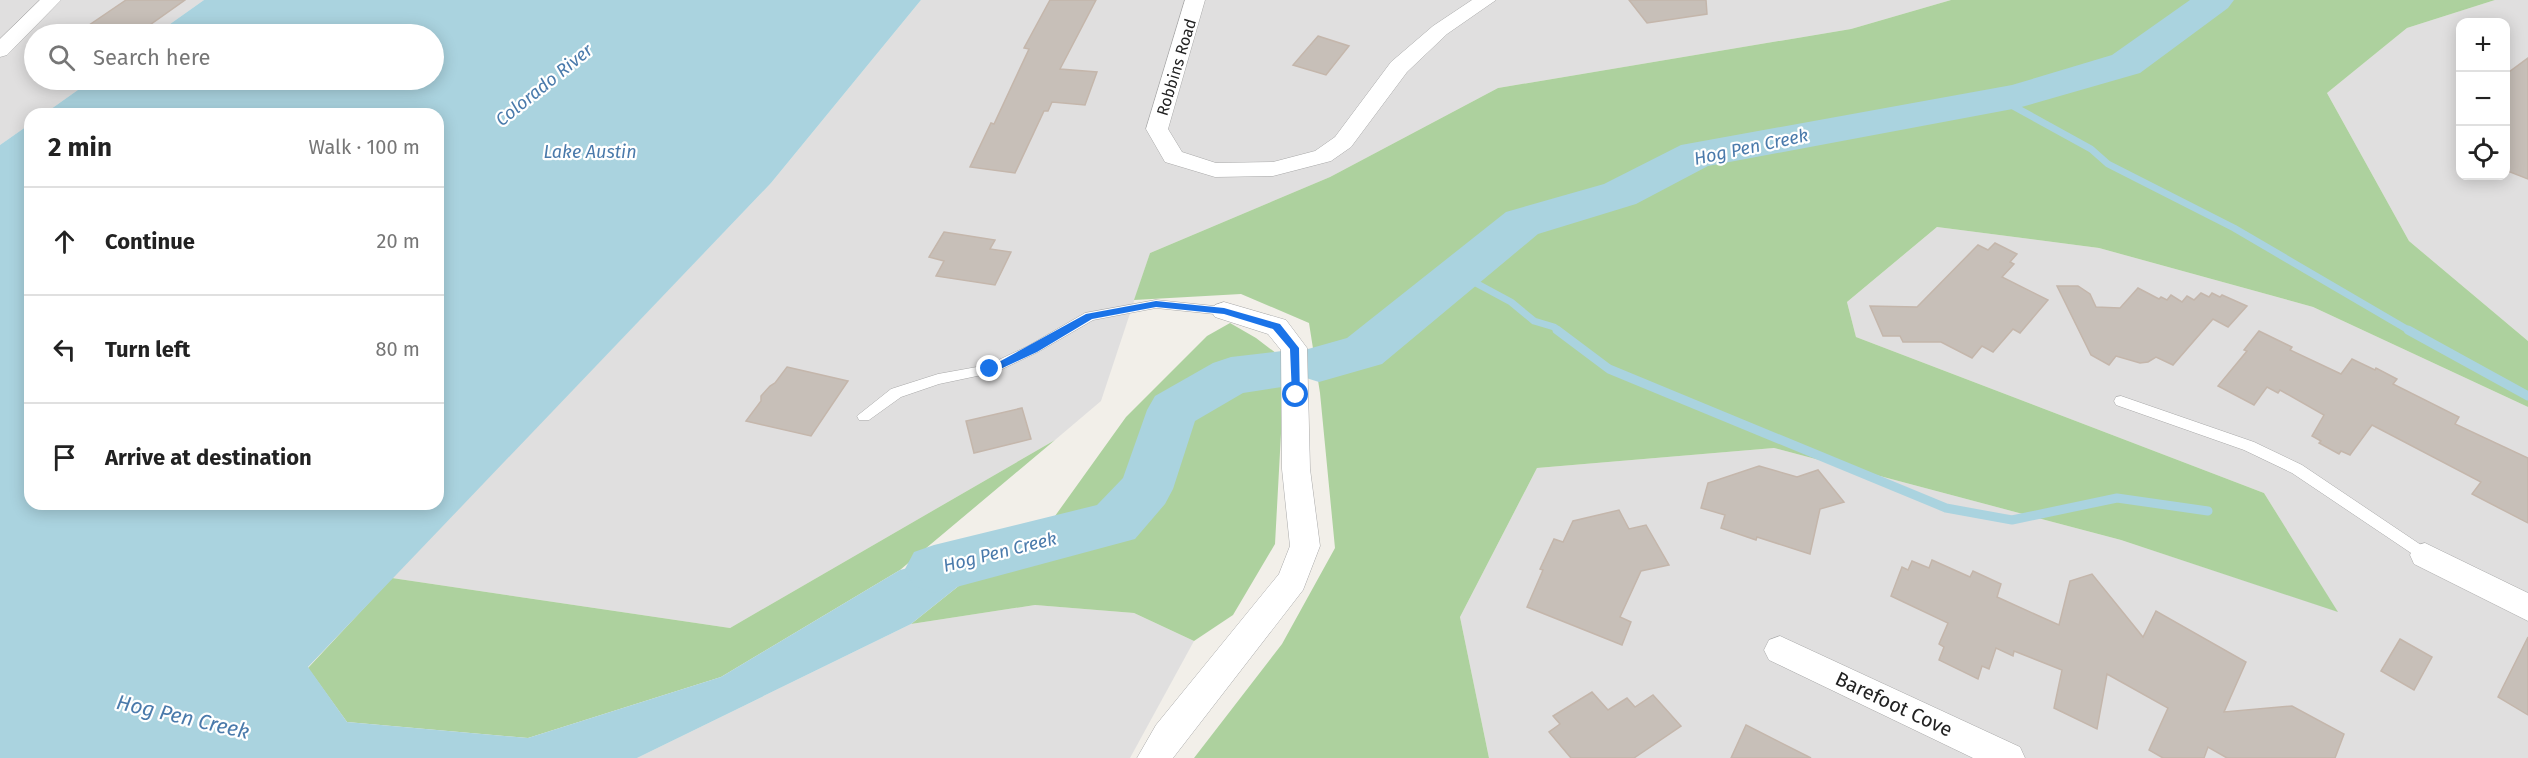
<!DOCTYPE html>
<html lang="en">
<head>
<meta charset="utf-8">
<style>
	:root { --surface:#fff; --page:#f2f2f2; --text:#222; --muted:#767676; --line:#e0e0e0 }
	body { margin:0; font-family:"Fira Sans",sans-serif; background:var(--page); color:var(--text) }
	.controls { position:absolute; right:18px; top:18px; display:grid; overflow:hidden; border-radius:12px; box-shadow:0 3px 15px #0003 }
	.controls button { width:54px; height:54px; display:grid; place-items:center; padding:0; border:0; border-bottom:2px solid var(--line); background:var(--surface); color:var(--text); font:30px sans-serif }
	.stop { position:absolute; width:18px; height:18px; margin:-14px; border:4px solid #1a73e8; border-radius:50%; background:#fff }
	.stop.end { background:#1a73e8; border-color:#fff; box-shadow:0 2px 6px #0008 }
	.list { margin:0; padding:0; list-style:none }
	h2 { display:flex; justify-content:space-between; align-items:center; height:78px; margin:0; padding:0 24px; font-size:26px }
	h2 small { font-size:20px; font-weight:400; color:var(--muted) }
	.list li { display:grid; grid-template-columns:39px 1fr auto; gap:18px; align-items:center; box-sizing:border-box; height:108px; padding:0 24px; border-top:2px solid var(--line) }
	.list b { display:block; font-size:22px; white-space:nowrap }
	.list em { font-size:20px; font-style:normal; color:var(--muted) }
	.icon { flex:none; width:33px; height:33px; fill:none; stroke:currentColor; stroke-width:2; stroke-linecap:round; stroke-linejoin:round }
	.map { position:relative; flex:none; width:2528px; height:758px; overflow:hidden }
	.search { position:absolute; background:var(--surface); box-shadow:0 3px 15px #0003; left:24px; top:24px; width:420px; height:66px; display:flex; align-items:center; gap:15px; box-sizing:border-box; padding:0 21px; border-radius:33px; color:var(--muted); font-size:22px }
	.panel { position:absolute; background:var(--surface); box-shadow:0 3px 15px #0003; left:24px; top:108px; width:420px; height:402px; border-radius:18px }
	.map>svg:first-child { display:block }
	.residential { fill:#e0dfdf; fill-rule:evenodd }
	.forest { fill:#add19e }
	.water { fill:#aad3df }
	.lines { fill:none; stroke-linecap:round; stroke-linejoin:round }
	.stream-far1 { stroke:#aad3df; stroke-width:7 }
	.stream { stroke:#aad3df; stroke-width:9 }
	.river { fill:#aad3df; fill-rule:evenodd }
	.building { fill:#c7bfb8; stroke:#c4b6ab; stroke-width:1.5 }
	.service-casing { stroke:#a9a9a9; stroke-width:1 }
	.minor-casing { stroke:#a9a9a9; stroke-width:1 }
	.service { fill:#fff; fill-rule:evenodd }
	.minor { fill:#fff; fill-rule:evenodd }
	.route { fill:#1a73e8 }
	.labels { text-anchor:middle; stroke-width:4.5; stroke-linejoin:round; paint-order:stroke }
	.street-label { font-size:16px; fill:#222; stroke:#fff }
	.water-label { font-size:18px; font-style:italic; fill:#4a7aab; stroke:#fff }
	.near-street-label { font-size:20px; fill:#222; stroke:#fff }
	.near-water-label { font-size:21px; font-style:italic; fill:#4a7aab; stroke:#fff }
</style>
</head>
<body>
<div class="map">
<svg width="2528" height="758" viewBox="0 0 2528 758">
	<rect width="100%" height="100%" fill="#f2efe9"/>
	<g class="residential">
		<path d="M0,0H204L156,34H34V80H92L44,114H30V124L0,145Z"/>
		<path d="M921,0H1951L1851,29L1498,88L1330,177L1150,253L1101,401L1055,440L730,628L392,578L771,183Z"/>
		<path d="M2495,0H2528V341L2409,241L2327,93L2407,28ZM2460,22H2506V176H2460Z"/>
		<path d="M1937,227L2099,248L2313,307L2528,407V758H1489L1460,617L1537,468L1774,448L2121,540L2337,611L2264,493L1856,337L1847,302Z"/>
		<path d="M1035,605L1134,613L1194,641L1130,758H637L911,624Z"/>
	</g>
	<g class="forest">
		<path d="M1951,0H2495L2407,28L2327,93L2409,241L2528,341V407L2313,307L2099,248L1937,227L1847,302L1856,337L2264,493L2338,612L2121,540L1774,448L1537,468L1460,617L1489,758H1194L1282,644L1335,548L1320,393L1309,323L1241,294L1134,300L1150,253L1330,177L1498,88L1851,29Z"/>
		<path d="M1230,323L1256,338L1285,360L1275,544L1233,615L1194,641L1134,613L1035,605L911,624L1015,541L1055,516L1126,417L1207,336Z"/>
		<path d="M1055,440L900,570L721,677L528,738L347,722L308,668L392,578L730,628Z"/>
	</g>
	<path class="water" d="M204,0H921L771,183L308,667L347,722L528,738L721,677L900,570L1015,541L911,624L637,758H0V145L30,124V504H438V114H44L92,80H434V34H156Z"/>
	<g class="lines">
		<g class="stream-far1">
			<path d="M2002,100L2091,149L2108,164L2234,228L2410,331"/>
			<path d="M1459,274L1511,302L1534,321L1554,327L1559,331"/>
		</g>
		<g class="stream">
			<path d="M1557,330L1609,369L1946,508L2012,520L2117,498L2208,511"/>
			<path d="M2408,330L2528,396"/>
		</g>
		<path class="river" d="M2190,0H2234L2228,8L2140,73L2018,108L1708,166L1636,204L1538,234L1382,364L1319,382L1303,377L1300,382L1282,387L1243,393L1195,421L1173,489L1165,504L1135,539L934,593L914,586L905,569L914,552L934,545L1097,505L1123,478L1147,410L1155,396L1213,363L1231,357L1282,351L1299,356L1301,351L1347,338L1506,212L1604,184L1681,145L2012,85L2112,55Z"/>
	</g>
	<g class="building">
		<path d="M126,0H185L137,34H76Z"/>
		<path d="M1050,0H1096L1060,69L1097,72L1085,105L1052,102L1048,111H1044L1015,173L970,167L991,123L994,124L1029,49L1024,48Z"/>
		<path d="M1629,0H1706L1707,14L1647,23Z"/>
		<path d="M1318,36L1349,46L1326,75L1293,65Z"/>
		<path d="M2528,58V179L2505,170V75Z"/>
		<path d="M944,232L995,240L990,249L1011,252L995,285L936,276L944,261L929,257Z"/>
		<path d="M1995,243L2017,254L2010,262L2014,264L2002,277L2048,300L2020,333L2013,329L1993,352L1982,346L1972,358L1941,342H1903L1900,336H1883L1870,306L1917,307L1978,245L1988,250Z"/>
		<path d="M2057,286H2078L2090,294L2096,307L2120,308L2138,288L2159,299L2161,297L2167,300L2171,295L2182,302L2187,296L2194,300L2201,293L2209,297L2212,293L2220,297L2222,295L2247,306L2228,327L2213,319L2173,365L2156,357L2148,362L2140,363L2116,356L2109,365L2091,355Z"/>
		<path d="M2259,331L2292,347L2290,350L2341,374L2352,359L2375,370L2376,368L2397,379L2393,384L2459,417L2455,424L2528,458V523L2472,494L2481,482L2372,425L2350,455L2341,451L2339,454L2319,443L2321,441L2312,436L2324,415L2280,390L2278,393L2267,387L2254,405L2218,386L2247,351L2244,350Z"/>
		<path d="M787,367L848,381L811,436L746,421L761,401V396L770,386L775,383Z"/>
		<path d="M1022,408L1031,439L974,453L966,421Z"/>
		<path d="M1759,466L1797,477L1818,470L1844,502L1820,509L1810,554L1757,537L1756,540L1721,528L1725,515L1701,508L1708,483Z"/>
		<path d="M1619,510L1629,529L1646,525L1669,565L1641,571L1620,617L1631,622L1622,645L1527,607L1543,570L1540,569L1554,539L1563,542L1573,521Z"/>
		<path d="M1932,560L1970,577L1973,571L2001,584L1997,597L2059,625L2070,581L2092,574L2143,637L2156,611L2246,662L2224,712L2292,706L2344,734L2335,758H2227L2208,747L2204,758H2163L2149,750L2168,708L2107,674L2097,729L2054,708L2062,670L2014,651L2013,656L1996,648L1989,669L1982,666L1978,679L1939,660L1944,647L1939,644L1948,623L1891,596L1902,567L1908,570L1912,561L1929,568Z"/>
		<path d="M2528,637V715L2498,697Z"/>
		<path d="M2400,639L2432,657L2414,690L2381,671Z"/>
		<path d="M1592,692L1608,710L1627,698L1635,707L1653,695L1681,726L1634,758H1571L1549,732L1560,724L1553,716Z"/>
		<path d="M1746,725L1811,758H1731Z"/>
	</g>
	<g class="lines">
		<defs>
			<g id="service">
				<path d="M1156,300L1224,307L1230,311L1224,315L1156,308L1093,320L1038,352L996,372L939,384L901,397L869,420H859L857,416L891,389L938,374L988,365L1028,346L1085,313Z"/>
				<path d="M2121,396L2254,442L2302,465L2430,551L2433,555L2430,559L2425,561L2420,559L2292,473L2244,450L2116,405L2114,401L2116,397Z"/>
			</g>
			<g id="minor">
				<path d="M40,0H61L7,55L0,57V39Z"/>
				<path d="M1185,0H1205L1168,129L1182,152L1216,163L1273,162L1315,151L1335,137L1391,62L1433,26L1472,0H1496L1447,34L1407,72L1351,147L1331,161L1273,176L1215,177L1165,162L1146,129Z"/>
				<path d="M1224,302L1286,320L1307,348L1310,469L1320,546L1303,590L1173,758H1137L1156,725L1279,574L1290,546L1282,469L1281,350L1268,334L1215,317L1211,311L1215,305Z"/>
				<path d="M2425,543L2528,593V621L2414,564L2410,555L2414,546Z"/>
				<path d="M1780,636L2020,747L2025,758H1973L1769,660L1764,650L1769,640Z"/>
			</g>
		</defs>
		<use href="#service" class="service-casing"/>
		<use href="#minor" class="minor-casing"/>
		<use href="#service" class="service"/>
		<use href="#minor" class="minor"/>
	</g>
	<path class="route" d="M1156,301L1224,308L1280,324L1299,348L1300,398H1293L1292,395L1290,349L1273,329L1224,314L1156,307L1092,319L1037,352L994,372L990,373L986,369L1086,314Z"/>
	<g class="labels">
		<g class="street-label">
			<text transform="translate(1176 67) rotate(-73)" y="6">Robbins Road</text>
		</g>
		<g class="water-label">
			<text transform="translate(544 85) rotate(-39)" y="6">Colorado River</text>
			<text transform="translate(1751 147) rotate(-12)" y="6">Hog Pen Creek</text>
			<text x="590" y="158">Lake Austin</text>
			<text transform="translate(1000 552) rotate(-14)" y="6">Hog Pen Creek</text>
		</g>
		<g class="near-street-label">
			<text transform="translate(1894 704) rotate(25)" y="7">Barefoot Cove</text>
		</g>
		<g class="near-water-label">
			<text transform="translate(183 717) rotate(13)" y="7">Hog Pen Creek</text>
		</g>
	</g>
</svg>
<div class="controls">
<button>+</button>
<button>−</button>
<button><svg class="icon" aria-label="locate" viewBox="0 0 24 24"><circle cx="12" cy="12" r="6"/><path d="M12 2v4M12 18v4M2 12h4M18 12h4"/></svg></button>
</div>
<div class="stop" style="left:1296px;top:395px"></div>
<div class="stop end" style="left:990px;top:369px"></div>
<div class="search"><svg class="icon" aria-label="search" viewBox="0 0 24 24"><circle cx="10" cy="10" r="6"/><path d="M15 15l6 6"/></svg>Search here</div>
<section class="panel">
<h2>2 min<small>Walk · 100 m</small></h2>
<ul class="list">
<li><svg class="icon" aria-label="ahead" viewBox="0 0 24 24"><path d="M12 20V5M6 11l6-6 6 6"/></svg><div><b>Continue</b></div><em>20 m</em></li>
<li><svg class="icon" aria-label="left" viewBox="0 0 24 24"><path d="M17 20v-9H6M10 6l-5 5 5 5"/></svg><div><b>Turn left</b></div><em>80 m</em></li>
<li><svg class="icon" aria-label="arrive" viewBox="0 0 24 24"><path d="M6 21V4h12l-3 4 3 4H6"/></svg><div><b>Arrive at destination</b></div></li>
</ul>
</section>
</div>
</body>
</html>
